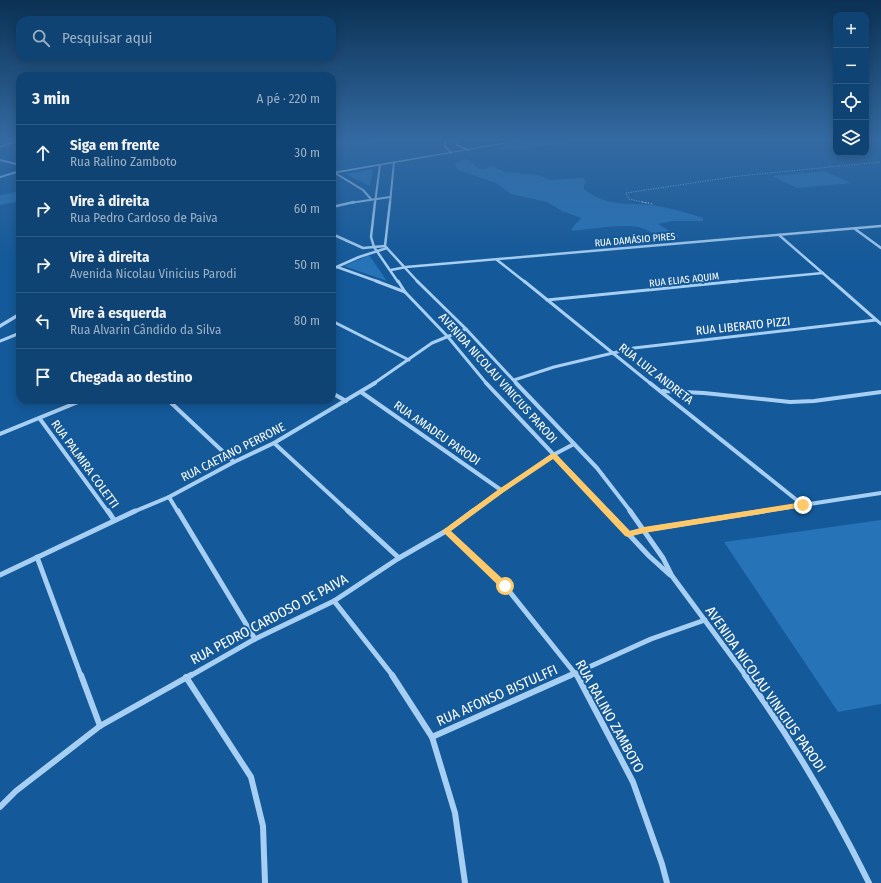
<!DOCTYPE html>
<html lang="pt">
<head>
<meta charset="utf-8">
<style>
	:root { --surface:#0f4373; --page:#184a78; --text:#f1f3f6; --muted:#9bb0c4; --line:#2f5c85 }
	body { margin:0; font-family:"Fira Sans Condensed",sans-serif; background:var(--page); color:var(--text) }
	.controls { position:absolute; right:12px; top:12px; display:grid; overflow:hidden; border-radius:8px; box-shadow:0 2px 10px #0003 }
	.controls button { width:36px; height:36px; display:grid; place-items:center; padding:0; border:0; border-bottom:1px solid var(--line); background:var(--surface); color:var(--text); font:20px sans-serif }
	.stop { position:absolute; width:12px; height:12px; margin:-9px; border:3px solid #ffc869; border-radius:50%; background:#fff }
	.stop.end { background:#ffc869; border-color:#fff; box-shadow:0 1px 4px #0008 }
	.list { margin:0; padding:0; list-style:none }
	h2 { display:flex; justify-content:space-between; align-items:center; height:52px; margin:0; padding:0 16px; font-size:17px }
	h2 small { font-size:13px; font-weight:400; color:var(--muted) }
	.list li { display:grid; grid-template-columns:26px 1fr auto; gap:12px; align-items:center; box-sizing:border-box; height:56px; padding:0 16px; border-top:1px solid var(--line) }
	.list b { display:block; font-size:15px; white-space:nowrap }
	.list p { margin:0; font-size:13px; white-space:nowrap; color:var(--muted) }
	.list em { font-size:13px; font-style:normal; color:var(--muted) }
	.icon { flex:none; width:22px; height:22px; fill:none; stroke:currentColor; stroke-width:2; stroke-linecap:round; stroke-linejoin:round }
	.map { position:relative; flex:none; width:881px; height:883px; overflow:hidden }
	.search { position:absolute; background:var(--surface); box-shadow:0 2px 10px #0003; left:16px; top:16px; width:320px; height:44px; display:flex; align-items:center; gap:10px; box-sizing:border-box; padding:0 14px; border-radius:12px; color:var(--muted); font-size:15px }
	.panel { position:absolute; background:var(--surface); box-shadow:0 2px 10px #0003; left:16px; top:72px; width:320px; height:332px; border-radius:12px }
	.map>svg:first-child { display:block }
	.green { fill:#2773b7 }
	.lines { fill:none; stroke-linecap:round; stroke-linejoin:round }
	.path-far1 { stroke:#a7cff3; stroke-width:1; stroke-dasharray:1 1.5; stroke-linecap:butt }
	.path { stroke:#a7cff3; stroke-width:1.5; stroke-dasharray:1 2; stroke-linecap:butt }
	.minor-far5 { stroke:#a7cff3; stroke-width:2 }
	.minor-far4 { stroke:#a7cff3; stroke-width:2.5 }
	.minor-far3 { stroke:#a7cff3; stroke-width:3 }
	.minor-far2 { stroke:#a7cff3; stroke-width:4 }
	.minor-far1 { stroke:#a7cff3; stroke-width:5 }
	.minor { stroke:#a7cff3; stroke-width:6 }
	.tertiary { fill:#a7cff3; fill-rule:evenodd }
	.route { fill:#ffc869 }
	.labels { text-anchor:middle; stroke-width:4; stroke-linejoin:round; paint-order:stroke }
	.far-street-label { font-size:10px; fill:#fff; stroke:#145999 }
	.street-label { font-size:12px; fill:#fff; stroke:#145999 }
	.near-street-label { font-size:14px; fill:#fff; stroke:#145999 }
</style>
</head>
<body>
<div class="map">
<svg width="881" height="883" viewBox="0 0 881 883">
	<rect width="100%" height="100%" fill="#145999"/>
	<g class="green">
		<path d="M332,140H402L332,148Z"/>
		<path d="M528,140H590L529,148L499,150L506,145Z"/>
		<path d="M465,159C476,163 479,176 492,165L498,169L506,172L538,175L551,180L583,178L586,181L584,186V189C606,208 631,202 658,206C673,209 689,213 703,218V221H672L658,224L679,236C663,245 653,230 638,227C620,224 592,229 572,231V228L581,218L562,211L547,202L511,194L496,183L458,170L455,166V164Z"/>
		<path d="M373,169L370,186L345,174Z"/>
		<path d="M824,171L851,183L797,188L772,176Z"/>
		<path d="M20,191V201L0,205V195Z"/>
		<path d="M369,255L387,281L344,266Z"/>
		<path d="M881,520V704L838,712L724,542Z"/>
	</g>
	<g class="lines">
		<path class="path-far1" d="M647,203L629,199L626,193L739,176L881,162"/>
		<path class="path" d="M642,202L654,204"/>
		<g class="minor-far5">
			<path d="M445,140V146L451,153"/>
			<path d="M454,140L457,145L468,150"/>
			<path d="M0,147L19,140"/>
			<path d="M0,160L20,165"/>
			<path d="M335,173L363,190L371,199"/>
			<path d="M0,177L20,171"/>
			<path d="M350,203L390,197"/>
			<path d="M375,203L380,165"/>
			<path d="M390,203L394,162"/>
		</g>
		<g class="minor-far4">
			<path d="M375,202L371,237L374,247L398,282"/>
			<path d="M390,202L385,246L418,282"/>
			<path d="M332,207L354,202"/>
			<path d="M855,229L881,248"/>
			<path d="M332,234L363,248L385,246"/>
			<path d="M779,235L833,282"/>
			<path d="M497,260L525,282"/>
			<path d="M337,267L379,282"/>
			<path d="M332,269L359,257L387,248"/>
			<path d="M391,270L406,267L881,226"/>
			<path d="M728,282L823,273"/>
		</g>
		<g class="minor-far3">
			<path d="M376,281L405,292"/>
			<path d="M398,281L405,292L448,337L487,384"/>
			<path d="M417,281L466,329L517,384"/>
			<path d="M524,281L651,384"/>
			<path d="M832,281L881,324"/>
			<path d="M547,300L738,281"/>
			<path d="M332,321L409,360"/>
			<path d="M0,341L20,333"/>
			<path d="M514,380L554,367L634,348L876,320"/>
			<path d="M373,384L432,343L466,329"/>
		</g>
		<g class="minor-far2">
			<path d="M486,383L608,512"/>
			<path d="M516,383L597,468L631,512"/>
			<path d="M650,383L803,505"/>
			<path d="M663,391L704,393L790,402L814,401L881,392"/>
			<path d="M361,392L501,490"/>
			<path d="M332,393L346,401"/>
			<path d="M168,400L234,462"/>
			<path d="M40,419L108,512"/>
			<path d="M0,434L83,400"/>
			<path d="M274,443L349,512"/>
			<path d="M169,497L178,512"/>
			<path d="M133,512L169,497L234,462L274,443L375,383"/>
			<path d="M471,512L553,455L574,444"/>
			<path d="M758,512L881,493"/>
		</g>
		<g class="minor-far1">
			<path d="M108,511L114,520"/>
			<path d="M178,511L255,639"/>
			<path d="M348,511L399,558"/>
			<path d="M607,511L649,556L670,575"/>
			<path d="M630,511L663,558L672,576L746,676"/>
			<path d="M446,531L505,586L577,676"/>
			<path d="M628,534L644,530L764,511"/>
			<path d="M37,557L81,676"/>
			<path d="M0,575L135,511"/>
			<path d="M334,601L393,676"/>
			<path d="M190,676L255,639L334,601L399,558L446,531L473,511"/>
			<path d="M569,676L651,639L705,620"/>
		</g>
		<g class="minor">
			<path d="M81,675L100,726"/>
			<path d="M392,675L432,737L455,813L465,883"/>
			<path d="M577,675L633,782L662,864L667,883"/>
			<path d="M745,675C793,741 833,810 869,883"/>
			<path d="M186,677L251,777L263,826L265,883"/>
			<path d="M432,737L571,675"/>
			<path d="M0,807L16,791L100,726L191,675"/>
		</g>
		<g class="tertiary">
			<path d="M521,140H525L332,174V172Z"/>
			<path d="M20,312V316L0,328V324Z"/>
		</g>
	</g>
	<linearGradient id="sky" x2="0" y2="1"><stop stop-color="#0b3154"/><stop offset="0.53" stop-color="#346aa2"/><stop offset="1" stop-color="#346aa2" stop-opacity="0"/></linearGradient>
	<rect width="881" height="263" fill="url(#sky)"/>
	<path class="route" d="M553,453L556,454L630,531L644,527L803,502L807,505L803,507L644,533L628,537L625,536L553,459L504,492L451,531L508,584L510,586L508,589H502L442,531L499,489Z"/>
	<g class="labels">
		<g class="far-street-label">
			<text transform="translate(635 239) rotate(-5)" y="4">RUA DAMÁSIO PIRES</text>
			<text transform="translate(684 279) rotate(-6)" y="4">RUA ELIAS AQUIM</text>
		</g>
		<g class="street-label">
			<text transform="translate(743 326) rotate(-6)" y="4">RUA LIBERATO PIZZI</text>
			<text transform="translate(656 374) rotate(38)" y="4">RUA LUIZ ANDRETA</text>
			<text transform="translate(498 378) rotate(48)" y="4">AVENIDA NICOLAU VINICIUS PARODI</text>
			<text transform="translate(437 433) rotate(35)" y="4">RUA AMADEU PARODI</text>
			<text transform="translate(233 452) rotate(-27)" y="4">RUA CAETANO PERRONE</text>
			<text transform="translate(85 464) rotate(54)" y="4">RUA PALMIRA COLETTI</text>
		</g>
		<g class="near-street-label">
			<text transform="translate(269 619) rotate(-28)" y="5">RUA PEDRO CARDOSO DE PAIVA</text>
			<text transform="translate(766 689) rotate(55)" y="5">AVENIDA NICOLAU VINICIUS PARODI</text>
			<text transform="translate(497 695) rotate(-24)" y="5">RUA AFONSO BISTULFFI</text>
			<text transform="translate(610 716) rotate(61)" y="5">RUA RALINO ZAMBOTO</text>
		</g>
	</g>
</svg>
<div class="controls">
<button>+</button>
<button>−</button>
<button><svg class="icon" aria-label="locate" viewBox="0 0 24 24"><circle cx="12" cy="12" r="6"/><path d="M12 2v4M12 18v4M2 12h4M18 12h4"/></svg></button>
<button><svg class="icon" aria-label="layers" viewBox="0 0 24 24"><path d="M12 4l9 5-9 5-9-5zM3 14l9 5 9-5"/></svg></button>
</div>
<div class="stop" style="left:505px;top:586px"></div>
<div class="stop end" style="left:803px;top:505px"></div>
<div class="search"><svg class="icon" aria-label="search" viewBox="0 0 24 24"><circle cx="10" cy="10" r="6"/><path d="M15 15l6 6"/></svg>Pesquisar aqui</div>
<section class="panel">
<h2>3 min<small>A pé · 220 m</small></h2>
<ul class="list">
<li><svg class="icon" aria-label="ahead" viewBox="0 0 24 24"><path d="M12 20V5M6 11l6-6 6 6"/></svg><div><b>Siga em frente</b><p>Rua Ralino Zamboto</p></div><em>30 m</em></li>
<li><svg class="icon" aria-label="right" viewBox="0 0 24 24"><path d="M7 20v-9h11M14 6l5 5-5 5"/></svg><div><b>Vire à direita</b><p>Rua Pedro Cardoso de Paiva</p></div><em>60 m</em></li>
<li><svg class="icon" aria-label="right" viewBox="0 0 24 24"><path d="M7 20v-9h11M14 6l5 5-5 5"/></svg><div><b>Vire à direita</b><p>Avenida Nicolau Vinicius Parodi</p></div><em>50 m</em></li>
<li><svg class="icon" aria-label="left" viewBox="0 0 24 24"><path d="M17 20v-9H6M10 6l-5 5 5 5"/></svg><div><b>Vire à esquerda</b><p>Rua Alvarin Cândido da Silva</p></div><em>80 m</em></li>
<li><svg class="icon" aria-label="arrive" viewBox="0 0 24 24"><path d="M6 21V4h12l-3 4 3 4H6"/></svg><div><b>Chegada ao destino</b></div></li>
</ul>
</section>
</div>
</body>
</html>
